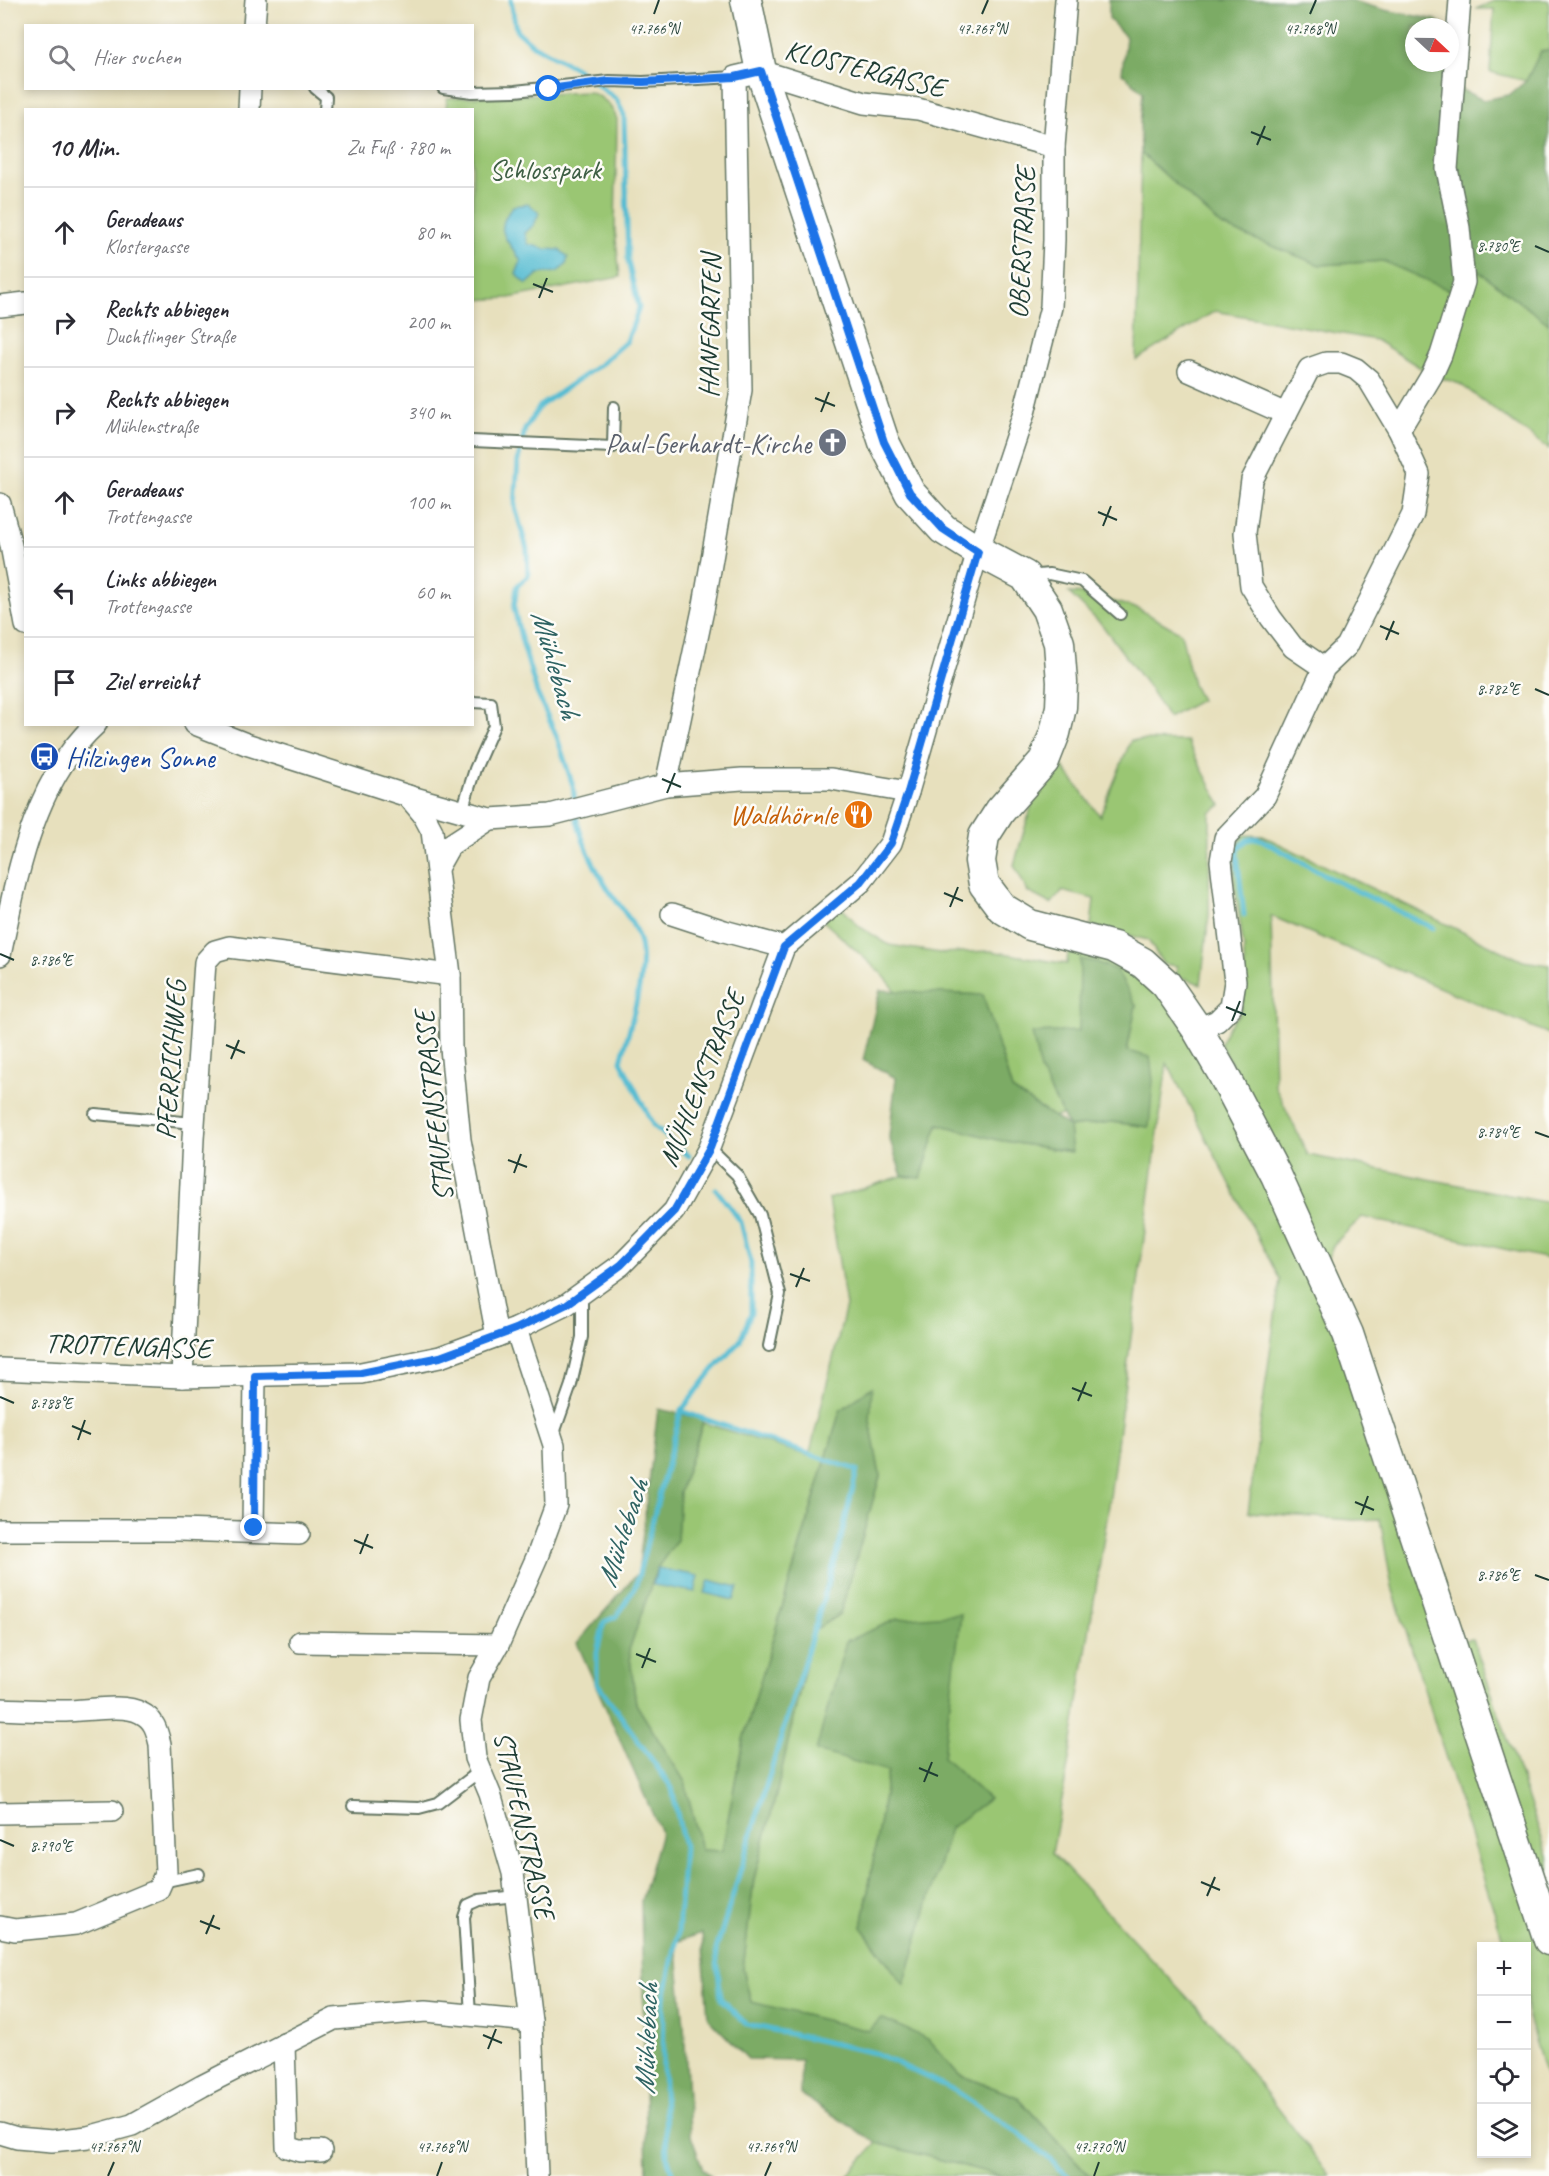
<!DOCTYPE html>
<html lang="de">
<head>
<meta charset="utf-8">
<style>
	:root { --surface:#fff; --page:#f7f7f7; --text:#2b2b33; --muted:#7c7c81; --line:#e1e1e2 }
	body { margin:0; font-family:Caveat,sans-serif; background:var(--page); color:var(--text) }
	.controls { position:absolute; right:18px; bottom:18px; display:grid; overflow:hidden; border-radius:0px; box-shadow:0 3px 9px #0003 }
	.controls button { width:54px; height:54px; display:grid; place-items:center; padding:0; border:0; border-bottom:2px solid var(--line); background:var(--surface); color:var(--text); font:30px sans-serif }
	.compass { position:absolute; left:1405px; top:18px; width:54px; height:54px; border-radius:50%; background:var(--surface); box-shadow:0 3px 9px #0003; rotate:112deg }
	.stop { position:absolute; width:18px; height:18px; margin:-14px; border:4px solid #1a73e8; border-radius:50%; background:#fff }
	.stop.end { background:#1a73e8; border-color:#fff; box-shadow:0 2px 6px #0008 }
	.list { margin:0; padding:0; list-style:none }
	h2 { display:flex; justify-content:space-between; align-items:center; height:78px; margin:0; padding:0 24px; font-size:26px }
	h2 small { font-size:20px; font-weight:400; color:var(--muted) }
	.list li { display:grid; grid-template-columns:39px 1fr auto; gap:18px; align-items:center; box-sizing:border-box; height:90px; padding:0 24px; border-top:2px solid var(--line) }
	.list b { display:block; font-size:22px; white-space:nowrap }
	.list p { margin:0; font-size:20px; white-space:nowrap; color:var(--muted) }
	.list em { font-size:20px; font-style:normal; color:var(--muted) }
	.icon { flex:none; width:33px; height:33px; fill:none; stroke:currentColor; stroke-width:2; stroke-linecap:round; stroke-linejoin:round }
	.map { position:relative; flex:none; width:1549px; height:2176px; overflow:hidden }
	.search { position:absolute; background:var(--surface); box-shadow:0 3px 9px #0003; left:24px; top:24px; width:450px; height:66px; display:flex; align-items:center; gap:15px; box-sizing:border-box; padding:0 21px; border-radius:0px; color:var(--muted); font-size:22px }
	.panel { position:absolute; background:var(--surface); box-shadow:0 3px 9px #0003; left:24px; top:108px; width:450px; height:618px; border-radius:0px }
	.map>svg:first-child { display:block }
	.green { fill:#9ac673; stroke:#5c8254; stroke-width:1.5; fill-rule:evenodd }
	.forest { fill:#7bab65; stroke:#4d744c; stroke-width:1.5 }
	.water { fill:#54bcd2; stroke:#3a7c83; stroke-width:1.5 }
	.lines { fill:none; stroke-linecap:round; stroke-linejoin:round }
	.stream { stroke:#54bcd2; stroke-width:5 }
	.service-casing { stroke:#657664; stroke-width:14 }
	.minor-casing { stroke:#657664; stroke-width:24 }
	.secondary-casing { stroke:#657664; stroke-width:33 }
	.service { stroke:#fff; stroke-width:10 }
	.minor { stroke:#fff; stroke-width:21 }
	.secondary { stroke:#fff; stroke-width:30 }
	.route { stroke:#1a73e8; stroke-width:8 }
	.ticks { fill:none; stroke:#1f3d34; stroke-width:2 }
	.labels { text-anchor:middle; stroke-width:5; stroke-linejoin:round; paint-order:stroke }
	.street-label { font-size:28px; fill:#1f3d34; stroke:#fdfcf7 }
	.park-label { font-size:28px; fill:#3e5f44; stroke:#fdfcf7 }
	.worship-label { font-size:28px; fill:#5b616d; stroke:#fdfcf7; text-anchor:end }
	.transit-label { font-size:28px; fill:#164399; stroke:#fdfcf7; text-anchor:start }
	.food-label { font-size:28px; fill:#c56008; stroke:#fdfcf7; text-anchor:end }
	.water-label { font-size:30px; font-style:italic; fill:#2f6363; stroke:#fdfcf7 }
	.ticks-label { font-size:15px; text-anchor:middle; fill:#1f3d34; stroke:#fdfcf7; stroke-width:5; stroke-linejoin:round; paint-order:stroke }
</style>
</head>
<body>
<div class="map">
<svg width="1549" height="2176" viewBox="0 0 1549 2176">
	<rect width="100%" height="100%" fill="#fdfcf7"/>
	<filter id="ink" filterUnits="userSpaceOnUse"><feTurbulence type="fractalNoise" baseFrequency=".0167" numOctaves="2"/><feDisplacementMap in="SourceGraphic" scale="12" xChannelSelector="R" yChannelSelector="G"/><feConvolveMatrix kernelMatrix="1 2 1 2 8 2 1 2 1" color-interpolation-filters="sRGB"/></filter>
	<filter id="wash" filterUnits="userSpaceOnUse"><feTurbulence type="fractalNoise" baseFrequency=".008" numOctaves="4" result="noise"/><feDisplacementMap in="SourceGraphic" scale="24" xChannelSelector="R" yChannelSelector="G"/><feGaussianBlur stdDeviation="1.35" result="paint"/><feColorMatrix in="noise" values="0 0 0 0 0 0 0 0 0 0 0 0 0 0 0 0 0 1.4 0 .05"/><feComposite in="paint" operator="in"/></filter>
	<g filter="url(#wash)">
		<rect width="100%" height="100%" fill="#e7e0bd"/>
		<g class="green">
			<path d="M1496,0H1549V50L1541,51L1526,81L1490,72L1494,9H1476Z"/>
			<path d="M589,92C604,97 611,105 617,119L615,230L620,277L509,298L473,300L472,110H446L447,98Z"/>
			<path d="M1141,153L1222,226L1320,265L1383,261L1460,295L1462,259L1549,324V449L1460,384L1432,375L1376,340L1215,311L1136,360Z"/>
			<path d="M1069,593L1087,594L1139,609L1181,633L1193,685L1201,700L1168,718L1150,689L1102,625Z"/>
			<path d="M1131,740L1187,741L1221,805L1210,813L1209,915L1201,984L1177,976V966L1163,964L1148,940L1091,926L1094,899L1062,891L1051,904L1028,892L1014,865L1035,794L1063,767L1100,816Z"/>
			<path d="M1243,835L1263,836L1523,961L1549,965V1034L1271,916L1275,1086L1308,1155L1549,1203V1259L1362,1217L1334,1244L1324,1266L1266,1124L1220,1044L1229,1026L1240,1013L1245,990L1244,948L1234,882L1235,848Z"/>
			<path d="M837,903L860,927L889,945L940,953L991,951L1067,964L1068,953L1083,936L1143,963L1276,1175L1451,1642L1473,1639L1549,1859V2086L1527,2014L1526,1946H1505L1392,1587L1380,1519L1353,1520L1248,1512L1280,1280L1167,1063L1109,1505L1068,1766L1052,1853L1217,2029L1330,2176H1090L1017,2097L958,2074L927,2039L869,2031L751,2002L743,1969L754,1879L777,1791L813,1630L840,1614L880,1476L870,1421L871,1388L840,1411L743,1740L722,1851L701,1850L685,1782L636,1704L629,1650L657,1568L677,1540L680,1491L703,1423L809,1456L846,1306L829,1199L902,1176L921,1178L938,1124L998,1140L1071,1152L1069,1127L1112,1122L1149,1127L1127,1051L1136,1005L1079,1031L1040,1070L1063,1115L1053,1117L1012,1090L983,995L897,992L882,974L819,917ZM960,1614L943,1757L989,1799L950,1828L904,1984L862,1928L888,1770Z"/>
			<path d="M877,2143L1002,2176H847Z"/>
		</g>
		<g class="forest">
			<path d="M1109,0H1349L1385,10L1436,20L1446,27H1414V63H1450L1453,86L1483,100L1509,95L1526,81L1541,51L1549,50V324L1462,259L1460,295L1383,261L1320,265L1222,226L1141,153L1140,124L1143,92L1122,73L1126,37L1109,19Z"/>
			<path d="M1080,959L1096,962L1116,970L1136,1005L1127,1051L1150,1057L1153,1080L1149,1127L1112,1122L1069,1127L1072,1152L998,1140L938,1124L921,1178L902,1176L889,1137L896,1078L863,1060L880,990L983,995L1012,1090L1068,1126L1040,1070L1032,1033L1079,1031Z"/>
			<path d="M872,1387L870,1421L880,1476L840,1614L813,1631L777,1791L754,1879L743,1969L751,2002L869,2031L881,2018L928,2039L958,2074L1017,2097L1090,2176H1002L877,2143L800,2094L801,2060L748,2059L708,2018L702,1933L676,1942L684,2025L690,2133L703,2169L711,2176H647L641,1901L661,1833L577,1643L638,1573L658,1409L704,1419L680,1491L677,1540L657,1568L629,1650L636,1704L685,1782L701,1850L722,1851L743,1740L840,1411Z"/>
			<path d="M961,1614L943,1757L989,1799L950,1828L904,1985L862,1928L888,1771L816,1751L846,1641L897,1619Z"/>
		</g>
		<g class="water">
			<path d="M529,204L539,213L534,225L525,233L528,244L546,249L560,250L568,257L566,265L557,272L538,274L527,284L516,274L521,261C507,238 492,232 513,206Z"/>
			<path d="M657,1568L699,1576L695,1592L653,1585Z"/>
			<path d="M709,1580L738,1587L734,1600L705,1593Z"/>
		</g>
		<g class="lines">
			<g class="stream">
				<path d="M511,0L516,30L533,45L576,68L617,100L624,115L628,261L639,308L627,341L602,363L540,406L525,429L518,460L515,507L527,549L528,576L517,586L514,608L521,638L537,693L557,737L573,786L575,804"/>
				<path d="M576,814C579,837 595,869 608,889C619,906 636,923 640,944C647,976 629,1029 621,1061L653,1125L689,1156"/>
				<path d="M1244,915L1237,855L1238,848L1247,840L1256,838L1262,840L1334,880L1433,928"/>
				<path d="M681,1411L857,1470L838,1551L716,1950L721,1999L746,2024L875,2053L956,2091L1028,2140L1068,2176"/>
				<path d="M673,2176L667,2156L663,2065L664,1998L678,1934L684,1847L672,1788L597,1683V1652L604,1622L617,1616L636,1585L681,1411L713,1370L740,1341L751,1313V1263L741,1222L716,1189"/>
			</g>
		</g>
	</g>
	<g filter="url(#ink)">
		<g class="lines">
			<defs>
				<g id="service">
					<path d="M315,88L326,97L325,110"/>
					<path d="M443,88L472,92L515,91L609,81L643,82L735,77"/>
					<path d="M472,441L613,447L614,407"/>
					<path d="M1028,576L1049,574L1082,581L1120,614"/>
					<path d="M462,811L475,769L494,726L491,703L472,702"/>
					<path d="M95,1114L194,1123"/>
					<path d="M709,1148L737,1175L760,1215L780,1294L769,1346"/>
					<path d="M553,1436L571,1385L582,1337V1294"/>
					<path d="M353,1806L419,1808L438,1803L480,1771"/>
					<path d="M162,1882L199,1874"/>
					<path d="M470,2015L464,1917L468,1905L479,1900L516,1896"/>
				</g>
				<g id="minor">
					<path d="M254,26L256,0"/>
					<path d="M249,110L250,88"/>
					<path d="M0,306L26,303"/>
					<path d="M1189,371L1286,414"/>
					<path d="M1399,430L1432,375L1441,355L1464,282L1459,228L1447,169L1460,0"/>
					<path d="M0,504L11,545L26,625"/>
					<path d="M195,724L246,744L408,796L490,819L550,815L666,785L742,779H831L908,792"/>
					<path d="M666,785L704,605L741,390L735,77L761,71L864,103L918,109L1054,147"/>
					<path d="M408,796L423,814L432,831L450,975L451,1048L460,1140L497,1336"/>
					<path d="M437,868L450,845L490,819"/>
					<path d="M672,914L724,931L784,947"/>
					<path d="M0,955C17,876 33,781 96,724"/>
					<path d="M1197,1029L1217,1021L1231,1007L1235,982L1221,861L1225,838L1265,796L1324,668L1347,646L1413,514L1419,474L1399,430L1369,380L1356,369L1341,363H1326L1309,369L1252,480L1245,533L1251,586L1271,618L1293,647L1324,668"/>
					<path d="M516,1329L554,1445L556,1505L537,1557L498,1645L479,1678L471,1720L475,1758L490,1794L513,1873L531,2021L537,2176"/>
					<path d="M0,1369L182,1377L361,1373L440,1357L516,1329L567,1304L621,1265L674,1211L709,1148L784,947L861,882L891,843L908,792L978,551L1024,413L1051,307L1054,240V147L1066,0"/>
					<path d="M182,1377L193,1139L205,962L215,951L229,947L450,975"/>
					<path d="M253,1529L255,1376"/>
					<path d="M0,1530H179L299,1534"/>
					<path d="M300,1642L498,1645"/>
					<path d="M0,1709C22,1710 44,1711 66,1711C86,1711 124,1703 141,1713C154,1719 157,1731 160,1744L166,1872L158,1890L76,1924L15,1930L0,1927"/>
					<path d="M0,1813L112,1811"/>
					<path d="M284,2044L287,2147L300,2151H321"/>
					<path d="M0,2133L17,2138L52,2141L88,2137L132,2125L202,2086L334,2019L426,2011L531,2021"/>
				</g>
				<path id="secondary" d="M746,0L761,71L884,442L910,493L943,529L978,551L1025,576L1047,609L1059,643L1062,682L1061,707L1055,733L1044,761L1000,811L984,836L980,861L984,884L1002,908L1030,925L1114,947L1143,963L1166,984L1197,1029L1222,1072L1276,1175L1348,1334L1549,1940"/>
			</defs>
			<use href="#service" class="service-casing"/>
			<use href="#minor" class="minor-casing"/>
			<use href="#secondary" class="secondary-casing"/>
			<use href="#service" class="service"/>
			<use href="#minor" class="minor"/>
			<use href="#secondary" class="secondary"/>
		</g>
	</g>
	<g class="lines" filter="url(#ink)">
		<path class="route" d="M254,1528L255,1376L361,1373L440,1357L516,1329L567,1304L621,1265L674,1211L710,1148L784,947L861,882L891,843L908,792L978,552L943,529L910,493L884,442L761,71L735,77L643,82L609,81L549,89"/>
	</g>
	<path class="ticks" d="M654,14L659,0M982,14L988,0M1310,14L1316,0M1251,132L1271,140M1257,145L1265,126M1535,246L1549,252M533,284L553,292M539,298L547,278M815,398L835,406M821,412L829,392M1098,512L1117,520M1103,526L1111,506M1380,626L1399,634M1386,640L1394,621M1535,689L1549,695M662,779L681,787M667,793L675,773M944,893L963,901M950,907L958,887M0,954L14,960M1226,1007L1246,1015M1232,1021L1240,1001M226,1045L245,1053M231,1059L239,1040M1535,1132L1549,1137M508,1160L527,1167M514,1173L521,1154M790,1274L810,1281M796,1287L804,1268M1072,1388L1092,1396M0,1397L14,1403M1078,1401L1086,1382M72,1426L91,1434M78,1440L85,1420M1355,1502L1374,1510M1361,1515L1368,1496M354,1540L373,1548M360,1554L368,1534M1535,1575L1549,1580M636,1654L656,1662M642,1668L650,1648M919,1768L938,1776M924,1782L932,1762M0,1840L14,1846M1201,1882L1220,1890M1207,1896L1215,1877M200,1921L220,1929M206,1934L214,1915M483,2035L502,2043M488,2049L496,2029M108,2176L114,2162M437,2176L442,2162M765,2176L771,2162M1094,2176L1099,2162"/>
	<defs>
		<symbol id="church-disc" viewBox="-11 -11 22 22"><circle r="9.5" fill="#6b7280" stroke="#fdfcf7"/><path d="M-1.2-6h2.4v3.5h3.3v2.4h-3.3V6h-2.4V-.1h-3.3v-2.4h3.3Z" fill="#fff"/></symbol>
		<symbol id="bus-disc" viewBox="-11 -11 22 22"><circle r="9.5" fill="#1a4fb4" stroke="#fdfcf7"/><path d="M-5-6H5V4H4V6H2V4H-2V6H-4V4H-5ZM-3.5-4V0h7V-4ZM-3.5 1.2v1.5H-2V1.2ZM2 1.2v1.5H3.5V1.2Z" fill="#fff"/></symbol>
		<symbol id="restaurant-disc" viewBox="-11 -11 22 22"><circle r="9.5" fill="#e8710a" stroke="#fdfcf7"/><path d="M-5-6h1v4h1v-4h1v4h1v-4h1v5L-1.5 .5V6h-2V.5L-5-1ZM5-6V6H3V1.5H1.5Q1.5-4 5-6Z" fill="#fff"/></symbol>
	</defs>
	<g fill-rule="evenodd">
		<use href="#church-disc" x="816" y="426" width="33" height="33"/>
		<use href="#bus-disc" x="28" y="740" width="33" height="33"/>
		<use href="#restaurant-disc" x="842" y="798" width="33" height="33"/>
	</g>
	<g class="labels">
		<g class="street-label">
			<text transform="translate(865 68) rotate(14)" y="10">KLOSTERGASSE</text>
			<text transform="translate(1021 243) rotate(-87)" y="10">OBERSTRASSE</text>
			<text transform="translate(709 326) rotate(-89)" y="10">HANFGARTEN</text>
			<text transform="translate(170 1060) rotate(-86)" y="10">PFERRICHWEG</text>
			<text transform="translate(701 1078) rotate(-68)" y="10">MÜHLENSTRASSE</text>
			<text transform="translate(433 1106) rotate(-96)" y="10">STAUFENSTRASSE</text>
			<text transform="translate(128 1345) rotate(2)" y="10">TROTTENGASSE</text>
			<text transform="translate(525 1825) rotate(77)" y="10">STAUFENSTRASSE</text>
		</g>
		<g class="park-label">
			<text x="545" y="179">Schlosspark</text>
		</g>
		<g class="worship-label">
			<text x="811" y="453">Paul-Gerhardt-Kirche</text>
		</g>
		<g class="transit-label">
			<text x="66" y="767">Hilzingen Sonne</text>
		</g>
		<g class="food-label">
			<text x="837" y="824">Waldhörnle</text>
		</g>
		<g class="water-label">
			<text transform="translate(556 664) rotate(74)" y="10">Mühlebach</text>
			<text transform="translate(622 1533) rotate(-72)" y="10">Mühlebach</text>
			<text transform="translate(646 2039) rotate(-88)" y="10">Mühlebach</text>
		</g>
	</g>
	<g class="ticks-label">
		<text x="654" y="34">47.766°N</text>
		<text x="982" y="34">47.767°N</text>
		<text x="1310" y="34">47.768°N</text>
		<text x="1498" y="251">8.780°E</text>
		<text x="1498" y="694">8.782°E</text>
		<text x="51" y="965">8.786°E</text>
		<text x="1498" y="1137">8.784°E</text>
		<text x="51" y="1408">8.788°E</text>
		<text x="1498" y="1580">8.786°E</text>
		<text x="51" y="1851">8.790°E</text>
		<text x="114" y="2152">47.767°N</text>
		<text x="442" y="2152">47.768°N</text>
		<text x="771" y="2152">47.769°N</text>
		<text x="1099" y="2152">47.770°N</text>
	</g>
</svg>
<div class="controls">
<button>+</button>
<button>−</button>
<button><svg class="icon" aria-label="locate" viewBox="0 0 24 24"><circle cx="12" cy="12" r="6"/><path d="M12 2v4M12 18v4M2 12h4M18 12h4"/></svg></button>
<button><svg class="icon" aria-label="layers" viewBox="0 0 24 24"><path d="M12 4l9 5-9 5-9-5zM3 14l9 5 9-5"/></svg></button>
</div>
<svg class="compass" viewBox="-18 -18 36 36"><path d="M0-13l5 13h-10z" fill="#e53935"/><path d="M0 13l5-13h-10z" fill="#7c7c81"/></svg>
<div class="stop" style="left:549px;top:89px"></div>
<div class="stop end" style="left:254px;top:1528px"></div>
<div class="search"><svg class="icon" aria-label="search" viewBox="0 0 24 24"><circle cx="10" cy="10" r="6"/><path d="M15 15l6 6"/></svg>Hier suchen</div>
<section class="panel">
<h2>10 Min.<small>Zu Fuß · 780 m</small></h2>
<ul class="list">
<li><svg class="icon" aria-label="ahead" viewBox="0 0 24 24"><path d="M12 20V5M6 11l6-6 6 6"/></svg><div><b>Geradeaus</b><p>Klostergasse</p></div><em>80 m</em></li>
<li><svg class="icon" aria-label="right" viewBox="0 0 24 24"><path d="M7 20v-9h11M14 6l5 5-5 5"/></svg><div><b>Rechts abbiegen</b><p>Duchtlinger Straße</p></div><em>200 m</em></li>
<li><svg class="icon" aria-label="right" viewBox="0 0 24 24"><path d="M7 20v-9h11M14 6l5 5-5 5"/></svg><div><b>Rechts abbiegen</b><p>Mühlenstraße</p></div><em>340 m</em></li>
<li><svg class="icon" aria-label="ahead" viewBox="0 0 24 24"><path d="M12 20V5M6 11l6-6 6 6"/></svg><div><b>Geradeaus</b><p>Trottengasse</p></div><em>100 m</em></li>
<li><svg class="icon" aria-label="left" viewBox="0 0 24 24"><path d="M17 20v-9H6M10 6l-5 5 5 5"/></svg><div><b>Links abbiegen</b><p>Trottengasse</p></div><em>60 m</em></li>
<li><svg class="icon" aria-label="arrive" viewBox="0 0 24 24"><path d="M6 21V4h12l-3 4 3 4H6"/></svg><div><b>Ziel erreicht</b></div></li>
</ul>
</section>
</div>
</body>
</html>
